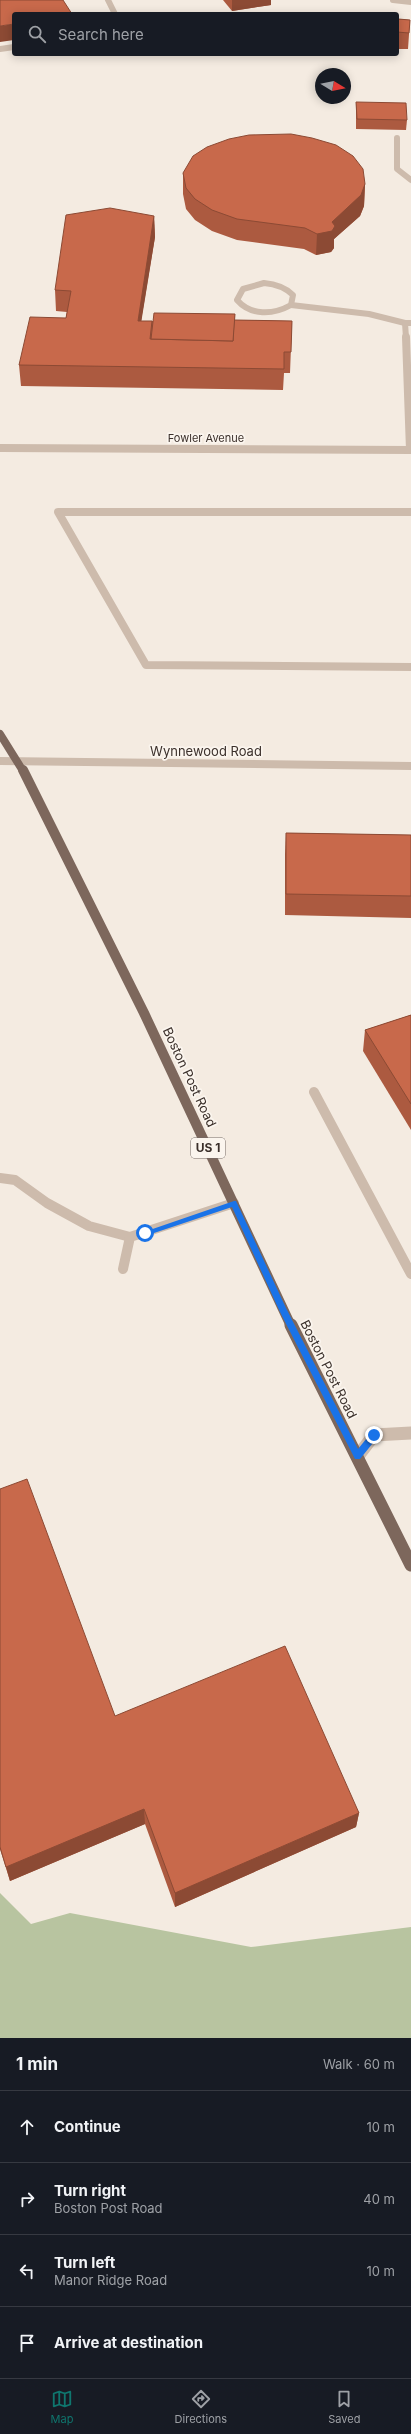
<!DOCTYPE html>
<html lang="en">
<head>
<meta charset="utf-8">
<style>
	:root { --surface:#171b24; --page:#20242c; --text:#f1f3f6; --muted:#9ea1a6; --line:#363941; --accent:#0f766e }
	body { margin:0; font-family:Inter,sans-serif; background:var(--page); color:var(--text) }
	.compass { position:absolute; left:315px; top:68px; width:36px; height:36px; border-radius:50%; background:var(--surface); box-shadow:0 2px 10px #0003; rotate:100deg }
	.stop { position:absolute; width:12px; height:12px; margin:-9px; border:3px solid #1a73e8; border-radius:50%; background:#fff }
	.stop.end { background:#1a73e8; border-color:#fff; box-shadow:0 1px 4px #0008 }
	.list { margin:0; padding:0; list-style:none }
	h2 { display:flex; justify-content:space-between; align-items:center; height:52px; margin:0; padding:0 16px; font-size:17px }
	h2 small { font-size:13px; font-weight:400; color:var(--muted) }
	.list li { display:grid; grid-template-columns:26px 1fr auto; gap:12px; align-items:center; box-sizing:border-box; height:72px; padding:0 16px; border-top:1px solid var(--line) }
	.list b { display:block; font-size:15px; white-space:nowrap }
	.list p { margin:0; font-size:13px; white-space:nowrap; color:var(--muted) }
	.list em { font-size:13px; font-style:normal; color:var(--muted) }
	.icon { flex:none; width:22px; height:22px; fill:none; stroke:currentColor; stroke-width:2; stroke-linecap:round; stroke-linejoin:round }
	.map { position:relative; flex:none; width:411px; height:2038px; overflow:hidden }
	.search { position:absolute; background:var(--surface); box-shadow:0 2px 10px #0003; left:12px; right:12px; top:12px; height:44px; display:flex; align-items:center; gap:10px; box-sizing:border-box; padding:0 14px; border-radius:4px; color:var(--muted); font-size:15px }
	.sheet { height:340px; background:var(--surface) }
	nav { display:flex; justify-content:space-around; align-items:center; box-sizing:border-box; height:56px; border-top:1px solid var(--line); background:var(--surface); font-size:11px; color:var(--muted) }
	nav a { display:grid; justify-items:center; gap:2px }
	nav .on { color:var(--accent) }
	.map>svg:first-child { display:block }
	.green { fill:#b8c4a0 }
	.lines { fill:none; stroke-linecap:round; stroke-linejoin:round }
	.minor-far3 { stroke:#cdbbac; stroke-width:6 }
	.minor-far2 { stroke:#cdbbac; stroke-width:8 }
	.minor-far1 { stroke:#cdbbac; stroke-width:10 }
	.minor { stroke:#cdbbac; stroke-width:13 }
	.major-far2 { stroke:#7d675c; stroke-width:8 }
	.major-far1 { stroke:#7d675c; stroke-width:10 }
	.major { stroke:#7d675c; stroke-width:13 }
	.wall { fill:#ac5a40 }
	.shaded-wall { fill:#8c4a34 }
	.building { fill:#c8694b; stroke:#8c4a34 }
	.route { fill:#1a73e8 }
	.labels { text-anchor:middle; stroke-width:3.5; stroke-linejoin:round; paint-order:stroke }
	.far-street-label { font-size:11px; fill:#3b302b; stroke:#fbf5ee }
	.shield { fill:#fbf5ee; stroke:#756b66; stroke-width:1 }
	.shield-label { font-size:12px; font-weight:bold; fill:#3b302b }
	.street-label { font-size:13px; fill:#3b302b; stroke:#fbf5ee }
</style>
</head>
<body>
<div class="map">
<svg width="411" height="2038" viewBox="0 0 411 2038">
	<rect width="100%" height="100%" fill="#f4ebe1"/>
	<path class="green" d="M0,1893L31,1924L70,1913L251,1947L411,1927V2038H0Z"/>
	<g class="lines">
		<g class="minor-far3">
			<path d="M108,0L115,14"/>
			<path d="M393,0L411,2"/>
			<path d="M0,49L14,47"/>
			<path d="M397,138V169L411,180"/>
			<path d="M264,283C275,284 285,287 293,295L291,305C273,315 251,316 237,300L243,289Z"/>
			<path d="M291,305L369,314L405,323"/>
			<path d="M406,338L405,323H411"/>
		</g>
		<g class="minor-far2">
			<path d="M406,337L410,450"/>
			<path d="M0,448L411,450"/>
			<path d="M411,512H58L146,665L411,667"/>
			<path d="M0,761L411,766"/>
		</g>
		<g class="minor-far1">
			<path d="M314,1092L411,1274"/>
			<path d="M0,1178L15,1180L47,1203L89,1226L130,1237"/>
			<path d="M123,1269L130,1237L234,1203"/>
		</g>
		<path class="minor" d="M358,1456L374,1435L411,1433"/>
		<path class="major-far2" d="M0,734L23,771"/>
		<path class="major-far1" d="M23,770L144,1013L291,1326"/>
		<path class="major" d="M291,1325L411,1565"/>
	</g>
	<g class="wall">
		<path d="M223,0H271V5L232,11Z"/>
		<path d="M397,15L398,19L410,20L408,49H397Z"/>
		<path d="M356,102L407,120L406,130L356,129Z"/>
		<path d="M183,173L365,184L364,206L360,216L334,239V248L331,252L316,255L304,249L237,240L212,231L195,220L186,209L183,194Z"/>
		<path d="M154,216L155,237L141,321H152L235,314V320L292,321L290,373H284L283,390L21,386L19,365L66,318L67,312L56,311L55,290Z"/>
		<path d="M286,833L411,835V918L285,915V854Z"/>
		<path d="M411,1015V1130L363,1051L365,1030Z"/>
		<path d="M0,1489L115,1716L359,1813L356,1827L175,1907L145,1824L10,1881L0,1849Z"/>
	</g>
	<g class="shaded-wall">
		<path d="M232,0H271V5L232,11Z"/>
		<path d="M14,24V40L0,42V26Z"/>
		<path d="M365,184L364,206L360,216L334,239V248L331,252L316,255L317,234L332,222Z"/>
		<path d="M154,216L155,237L138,342V321Z"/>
		<path d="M144,1809L145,1824L10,1881L6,1867Z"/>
		<path d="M359,1813L356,1827L175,1907V1893Z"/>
	</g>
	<g class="building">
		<path d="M0,0H63L72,14H14V24L0,26Z"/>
		<path d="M397,15H398V19L410,20L409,33L397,32Z"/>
		<path d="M356,102L406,103L407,120L357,119Z"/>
		<path d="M291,134L312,138L336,145L353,156L363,169L365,184L361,195L332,222L335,226L332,231L317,234L305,228L237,219L212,210L195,199L186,188L183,173L193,156L207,147L229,139L249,135Z"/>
		<path d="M110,208L154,216L138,321H152L150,339L233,341L234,320L292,321L291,352H284V369L19,365L30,317L66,318L71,291L55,290L66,215Z"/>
		<path d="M154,313L235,314L233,341L151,339Z"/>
		<path d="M286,833L411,835V896L286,894Z"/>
		<path d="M411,1015V1104L365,1030Z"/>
		<path d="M27,1479L115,1716L285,1646L359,1813L175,1893L144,1809L6,1867L0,1847V1489Z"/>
	</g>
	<path class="route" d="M234,1201H236L286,1308L358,1449L371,1433H377V1438L360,1459H355L280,1312L232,1207L145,1236L141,1233Z"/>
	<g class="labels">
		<g class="far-street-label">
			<text x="206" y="442">Fowler Avenue</text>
		</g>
		<rect class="shield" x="191" y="1138" width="34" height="20" rx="3"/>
		<g class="shield-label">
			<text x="208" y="1152">US 1</text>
		</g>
		<g class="street-label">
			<text x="206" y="756">Wynnewood Road</text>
			<text transform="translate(190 1077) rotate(65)" y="5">Boston Post Road</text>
			<text transform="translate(329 1369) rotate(63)" y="5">Boston Post Road</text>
		</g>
	</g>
</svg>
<svg class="compass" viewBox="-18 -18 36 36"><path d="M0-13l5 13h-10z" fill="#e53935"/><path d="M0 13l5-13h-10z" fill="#9ea1a6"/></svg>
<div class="stop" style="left:145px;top:1233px"></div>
<div class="stop end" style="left:374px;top:1435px"></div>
<div class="search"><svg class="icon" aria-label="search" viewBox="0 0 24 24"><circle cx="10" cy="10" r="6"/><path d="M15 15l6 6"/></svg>Search here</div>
</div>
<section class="sheet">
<h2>1 min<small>Walk · 60 m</small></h2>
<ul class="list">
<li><svg class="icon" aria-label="ahead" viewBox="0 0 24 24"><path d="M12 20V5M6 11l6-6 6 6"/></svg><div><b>Continue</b></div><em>10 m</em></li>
<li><svg class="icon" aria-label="right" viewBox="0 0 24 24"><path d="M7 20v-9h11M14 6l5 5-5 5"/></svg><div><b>Turn right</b><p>Boston Post Road</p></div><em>40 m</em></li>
<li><svg class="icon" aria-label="left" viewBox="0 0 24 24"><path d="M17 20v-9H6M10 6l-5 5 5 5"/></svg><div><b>Turn left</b><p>Manor Ridge Road</p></div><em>10 m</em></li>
<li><svg class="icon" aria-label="arrive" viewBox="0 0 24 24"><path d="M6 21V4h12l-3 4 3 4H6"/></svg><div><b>Arrive at destination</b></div></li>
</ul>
</section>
<nav>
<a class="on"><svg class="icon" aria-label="map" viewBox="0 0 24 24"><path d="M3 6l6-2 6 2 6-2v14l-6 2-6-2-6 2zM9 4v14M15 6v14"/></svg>Map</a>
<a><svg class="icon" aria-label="directions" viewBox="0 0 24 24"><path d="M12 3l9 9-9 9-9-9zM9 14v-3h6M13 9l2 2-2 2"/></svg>Directions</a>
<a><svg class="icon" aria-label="saved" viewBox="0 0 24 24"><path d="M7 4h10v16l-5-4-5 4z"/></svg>Saved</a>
</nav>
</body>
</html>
